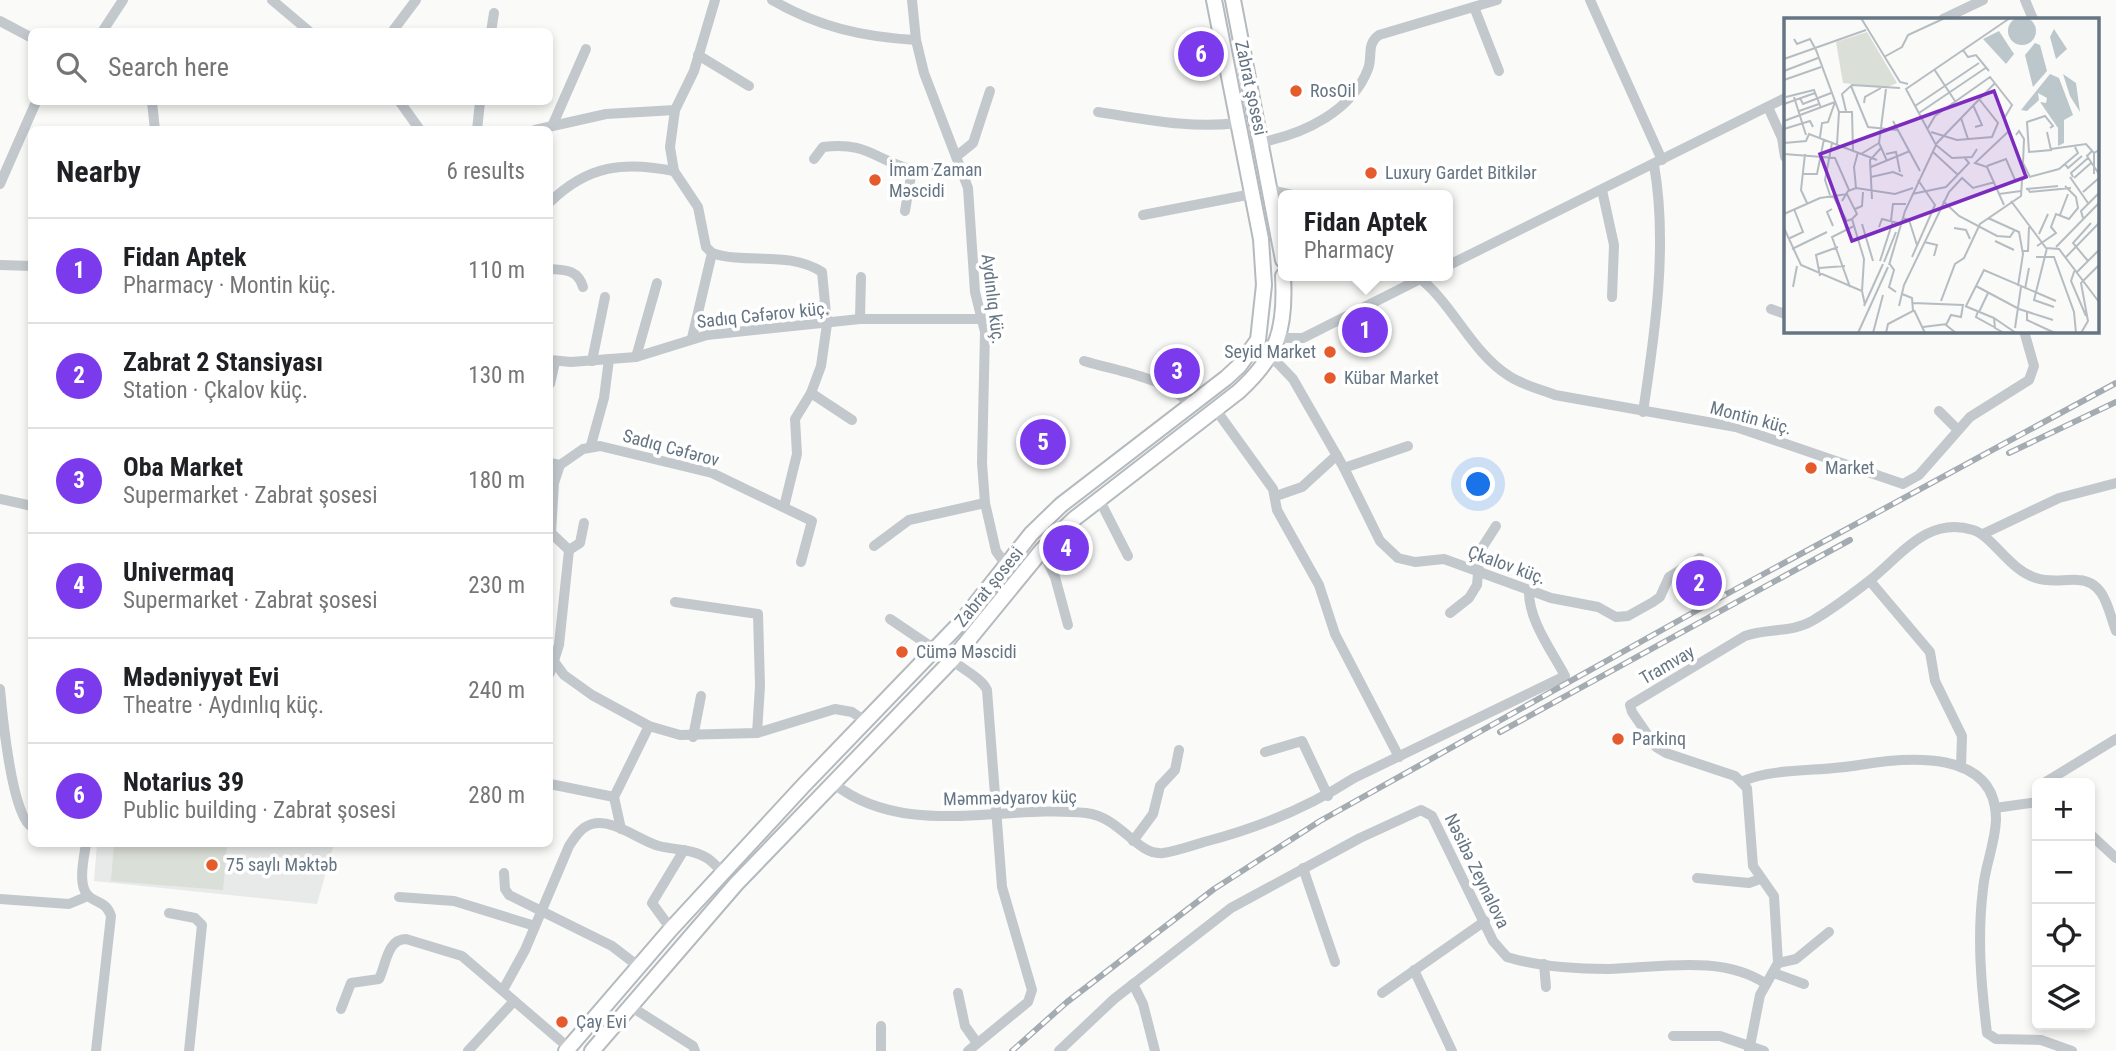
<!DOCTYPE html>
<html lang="en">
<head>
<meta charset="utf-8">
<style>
	:root { --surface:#fff; --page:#f2f2f2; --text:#202124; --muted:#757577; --line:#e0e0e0; --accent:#7c3aed }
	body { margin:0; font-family:"Roboto Condensed",sans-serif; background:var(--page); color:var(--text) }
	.controls { position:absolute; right:21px; bottom:21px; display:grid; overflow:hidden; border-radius:10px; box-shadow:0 4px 10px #0003 }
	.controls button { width:63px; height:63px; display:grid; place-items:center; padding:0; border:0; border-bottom:2px solid var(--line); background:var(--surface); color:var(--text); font:35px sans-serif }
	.you { position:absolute; left:1479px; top:485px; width:24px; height:24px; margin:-18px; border:5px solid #fff; border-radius:50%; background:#1a73e8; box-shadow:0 0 0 10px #1a73e833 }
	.badge { display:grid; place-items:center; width:46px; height:46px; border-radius:50%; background:var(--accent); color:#fff; font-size:23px; font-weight:700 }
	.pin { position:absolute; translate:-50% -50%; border:4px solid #fff; box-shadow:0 2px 7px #0006 }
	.popup { position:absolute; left:1278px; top:190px; width:175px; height:91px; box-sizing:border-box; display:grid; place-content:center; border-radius:10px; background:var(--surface); filter:drop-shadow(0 2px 5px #0005); font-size:23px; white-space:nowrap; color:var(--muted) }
	.popup b { font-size:26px; color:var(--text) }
	.popup::after { content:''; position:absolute; left:50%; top:100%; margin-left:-14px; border:14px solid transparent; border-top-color:var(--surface) }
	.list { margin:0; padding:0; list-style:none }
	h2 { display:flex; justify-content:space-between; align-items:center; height:91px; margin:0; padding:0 28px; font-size:30px }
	h2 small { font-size:23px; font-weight:400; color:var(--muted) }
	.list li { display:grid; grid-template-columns:46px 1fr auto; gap:21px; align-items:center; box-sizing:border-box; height:105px; padding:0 28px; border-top:2px solid var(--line) }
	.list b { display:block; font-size:26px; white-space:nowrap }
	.list p { margin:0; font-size:23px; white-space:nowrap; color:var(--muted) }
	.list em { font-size:23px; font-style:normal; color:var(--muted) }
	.icon { flex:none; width:38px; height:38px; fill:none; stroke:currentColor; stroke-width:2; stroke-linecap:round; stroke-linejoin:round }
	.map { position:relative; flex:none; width:2116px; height:1051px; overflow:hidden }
	.search { position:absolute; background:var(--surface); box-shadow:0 4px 10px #0003; left:28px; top:28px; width:525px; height:77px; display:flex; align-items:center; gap:18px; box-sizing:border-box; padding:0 24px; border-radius:10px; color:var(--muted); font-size:26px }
	.panel { position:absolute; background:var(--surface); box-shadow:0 4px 10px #0003; left:28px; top:126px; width:525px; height:721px; border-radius:10px }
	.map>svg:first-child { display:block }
	.built { fill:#e8e9e9 }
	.green { fill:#dadfd7 }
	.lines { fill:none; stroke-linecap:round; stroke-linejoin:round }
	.primary-casing { stroke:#b5babe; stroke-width:18 }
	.minor { stroke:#c3c8cc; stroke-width:10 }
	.primary { stroke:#fff; stroke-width:14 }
	.rail-casing { stroke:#a4abb1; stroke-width:6 }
	.rail { stroke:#fff; stroke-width:3.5; stroke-dasharray:10; stroke-linecap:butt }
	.poi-dot { fill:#e65b2c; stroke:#fff; stroke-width:2.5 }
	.labels { text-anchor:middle; stroke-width:7; stroke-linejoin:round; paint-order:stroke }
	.street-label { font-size:18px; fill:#657583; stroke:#fff }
	.poi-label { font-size:18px; fill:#657583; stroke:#fff; text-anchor:start }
	.inset-road { fill:none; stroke:#b5bdc2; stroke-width:2 }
	.view { fill:#7b2cbf; fill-opacity:0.15; stroke:#7b2cbf; stroke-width:3.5 }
	.inset-edge { fill:none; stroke:#657583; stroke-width:3.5 }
</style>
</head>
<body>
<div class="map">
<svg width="2116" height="1051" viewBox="0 0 2116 1051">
	<rect width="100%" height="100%" fill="#fafaf8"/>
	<path class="built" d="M97,844H334L317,904L94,881Z"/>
	<path class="green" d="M114,844L227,847L223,890L111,881Z"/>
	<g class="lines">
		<defs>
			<g id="primary">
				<path d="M1233,0L1283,260"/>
				<path d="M566,1051L671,929L803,786L962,621L1031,534L1061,505L1226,378L1239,366L1258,340L1264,285L1261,239L1214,0"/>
				<path d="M592,1051L736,884L952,660L1042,550L1074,519L1238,392C1278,356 1286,329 1283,276"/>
			</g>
		</defs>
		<use href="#primary" class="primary-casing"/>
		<g class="minor">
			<path d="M272,0L310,32"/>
			<path d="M772,0C818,27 863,37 916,40"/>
			<path d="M912,0L916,40L924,73L968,188L975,292L985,332L982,463L985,503L996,551L1006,565"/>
			<path d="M1590,0L1662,160"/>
			<path d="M2025,0L2033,19"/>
			<path d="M1474,7L1499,71"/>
			<path d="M1943,19L1983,0"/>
			<path d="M0,21L32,38"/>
			<path d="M102,32L123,0"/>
			<path d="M392,32L416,0"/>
			<path d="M491,32L494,13"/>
			<path d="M698,55L749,86"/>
			<path d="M152,102L155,130"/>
			<path d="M400,102L420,130"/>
			<path d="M1768,107L1782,138L1785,157"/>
			<path d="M1098,112C1145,119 1190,129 1237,123"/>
			<path d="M553,124L586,49"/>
			<path d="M477,130L480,102"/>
			<path d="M535,130L606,114L675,110"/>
			<path d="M1262,142C1304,134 1352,111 1368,69C1373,56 1366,44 1379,35L1497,0"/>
			<path d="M958,155L973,143L990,91"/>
			<path d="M814,159L823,147C867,141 875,160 913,170C929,174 947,173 964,173"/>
			<path d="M0,184L36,102"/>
			<path d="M1272,190L1293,195"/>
			<path d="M1602,190L1614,245L1612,297"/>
			<path d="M550,202C588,165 624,161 674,171"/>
			<path d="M905,211L912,170"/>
			<path d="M1143,215L1252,194"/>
			<path d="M712,253C748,265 787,250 822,272L827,324L821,366L811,393L795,419L797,454L784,507"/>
			<path d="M0,265L32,266"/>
			<path d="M1447,266L1785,98"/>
			<path d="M550,269C566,270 578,270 583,287"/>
			<path d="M1417,276C1453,303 1470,351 1509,376C1523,385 1539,389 1555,395L1736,427L1903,484L1919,475L1970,417L2029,380L2034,366L2024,331"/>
			<path d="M1771,309L1785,314"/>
			<path d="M860,319L861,277"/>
			<path d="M692,338L712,253L706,247L698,207L674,171L670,147L675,110L694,71L715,0"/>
			<path d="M1279,338H1303L1426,276"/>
			<path d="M1271,356L1293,379L1344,468L1380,541L1398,558L1415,562L1444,559L1551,598L1598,607L1616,617L1628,616L1653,602L1660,597L1669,577L1700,558"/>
			<path d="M636,357L657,283"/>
			<path d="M550,360L571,362L636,357L707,335L860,319H982"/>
			<path d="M592,361L605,297"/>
			<path d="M1084,361C1120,372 1165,377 1191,405"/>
			<path d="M550,384L555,362"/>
			<path d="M811,393L852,420"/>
			<path d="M1216,410L1273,489L1277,510L1319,585L1335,634L1399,757"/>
			<path d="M1939,411L1958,430"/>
			<path d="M1643,412C1655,333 1668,244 1654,165"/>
			<path d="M591,445L604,398L609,359"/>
			<path d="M550,463L560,465L583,449L600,446L712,473L812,521L801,562"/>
			<path d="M1344,468L1408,446"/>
			<path d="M1276,496L1302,487L1337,455"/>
			<path d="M0,499L32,506"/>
			<path d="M1099,499L1128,556"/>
			<path d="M1983,534L2059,498L2116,483"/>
			<path d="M874,546L909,520L985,503"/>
			<path d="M569,550L580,543L584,523"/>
			<path d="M1042,550L1055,577L1068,625"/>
			<path d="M1870,581L1930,652L1935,681L1962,736L1961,767"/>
			<path d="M675,602L758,614L760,686L757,733"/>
			<path d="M1450,613L1469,598L1477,585L1480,551L1496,526"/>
			<path d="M890,619L936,650"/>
			<path d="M550,656L564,675L592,695L649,726L680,735L757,733L835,709L852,712L865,721"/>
			<path d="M952,660C962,669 982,678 987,690L1002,887L1032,990L1028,1002L968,1051"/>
			<path d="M550,673L559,645L569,550L551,533L554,483L560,465"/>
			<path d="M0,689C2,712 12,818 32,827"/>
			<path d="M693,737L701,696"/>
			<path d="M1265,752L1302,741L1328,796"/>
			<path d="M1743,781C1777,767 1821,772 1859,765C1906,757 1997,748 1996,820C1995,844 1985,866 1983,889C1977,938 1981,984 1987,1033L1996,1039L2041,1040L2072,1051"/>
			<path d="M833,783C904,840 1003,804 1086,813C1121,817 1137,856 1163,853C1177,851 1191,846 1204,842C1259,828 1307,808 1354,778L1565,676C1552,651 1528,620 1529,590"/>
			<path d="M2044,783L2116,739"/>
			<path d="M550,784L614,797"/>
			<path d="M1995,808L2037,802"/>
			<path d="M621,829L614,797L649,726"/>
			<path d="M2090,834L2116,858"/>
			<path d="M1133,841L1153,814L1160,786L1175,770L1179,750"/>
			<path d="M86,844C84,858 76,889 91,898C101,904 107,904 111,916L96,1051"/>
			<path d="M1303,868L1335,962"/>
			<path d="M504,873L505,889L509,895L612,946L638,966"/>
			<path d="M1697,878L1749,883L1760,879"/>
			<path d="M399,897L454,901L535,926"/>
			<path d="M0,899L69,904L88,896"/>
			<path d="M169,913L195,918L202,925L189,1051"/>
			<path d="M671,929L652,903L684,850"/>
			<path d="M1778,963L1796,959L1829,932"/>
			<path d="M1544,964L1546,987"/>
			<path d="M1414,970L1452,1051"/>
			<path d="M1774,973L1804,984"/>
			<path d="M1133,984L1143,1004L1155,1051"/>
			<path d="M503,990L525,950L569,846C575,837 581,827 592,824C613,818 640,841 659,846C675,850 693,849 707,858C713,862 718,868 724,873"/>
			<path d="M958,993L965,1026L977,1043"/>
			<path d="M1382,993L1485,921"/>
			<path d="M630,1006L693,1046L695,1051"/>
			<path d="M341,1009L351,983L379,979C386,965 387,939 406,939L462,956L569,1048"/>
			<path d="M881,1026V1051"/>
			<path d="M1673,1036H1720L1764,1051"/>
			<path d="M468,1051L514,1001"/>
			<path d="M1059,1051L1114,999L1231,908L1360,838L1421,810L1432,816L1493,941L1507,957C1539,967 1575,969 1608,969C1657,968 1722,954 1766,984"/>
			<path d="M1749,1051L1760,995L1778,963L1774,896L1753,866L1747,788L1735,776L1666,753L1656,747L1632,712L1630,705L1745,636C1767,628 1791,633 1812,621C1831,610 1851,595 1869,581C1900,557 1927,515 1973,530C1993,536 2008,569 2036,578C2051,583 2063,579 2078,580C2105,581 2108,610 2116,631"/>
		</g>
		<use href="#primary" class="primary"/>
		<defs>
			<g id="rail">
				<path d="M2009,453L2116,402"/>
				<path d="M1500,732L1850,540"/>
				<path d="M1012,1051L1067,1002L1214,889L1320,821L1712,602L2116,383"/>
			</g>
		</defs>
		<use href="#rail" class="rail-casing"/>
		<use href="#rail" class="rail"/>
	</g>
	<g class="poi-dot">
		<circle cx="1296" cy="91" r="7"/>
		<circle cx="1371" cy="173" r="7"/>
		<circle cx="875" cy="180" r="7"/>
		<circle cx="1330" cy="352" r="7"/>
		<circle cx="1330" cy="378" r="7"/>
		<circle cx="1811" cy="468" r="7"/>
		<circle cx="902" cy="652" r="7"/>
		<circle cx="1618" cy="739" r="7"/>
		<circle cx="212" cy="865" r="7"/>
		<circle cx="562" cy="1022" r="7"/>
	</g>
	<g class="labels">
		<g class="street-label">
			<text transform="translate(1251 88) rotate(78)" y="6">Zabrat şosesi</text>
			<text transform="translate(993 299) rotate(83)" y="6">Aydınlıq küç.</text>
			<text transform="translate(763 315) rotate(-6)" y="6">Sadıq Cəfərov küç.</text>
			<text transform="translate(1751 418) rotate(15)" y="6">Montin küç.</text>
			<text transform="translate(671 448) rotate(15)" y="6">Sadıq Cəfərov</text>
			<text transform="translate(1507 565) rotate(20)" y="6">Çkalov küç.</text>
			<text transform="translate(989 587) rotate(-51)" y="6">Zabrat şosesi</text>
			<text transform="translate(1667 665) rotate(-30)" y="6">Tramvay</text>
			<text transform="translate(1010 798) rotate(-1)" y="6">Məmmədyarov küç</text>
			<text transform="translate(1477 871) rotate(64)" y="6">Nəsibə Zeynalova</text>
		</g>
		<g class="poi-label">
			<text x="1310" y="97">RosOil</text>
			<text x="889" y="176">İmam Zaman<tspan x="889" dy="21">Məscidi</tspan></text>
			<text x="1385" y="179">Luxury Gardet Bitkilər</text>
			<text x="1316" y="358" text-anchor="end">Seyid Market</text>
			<text x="1344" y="384">Kübar Market</text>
			<text x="1825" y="474">Market</text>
			<text x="916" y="658">Cümə Məscidi</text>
			<text x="1632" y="745">Parkinq</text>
			<text x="226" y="871">75 saylı Məktəb</text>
			<text x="576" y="1028">Çay Evi</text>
		</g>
	</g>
	<g transform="translate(1784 18)">
		<rect width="315" height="315" fill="#fafaf8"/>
		<path d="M83,14L113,65L101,70L59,65L52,24Z" fill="#dadfd7"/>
		<path d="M224 13a14 14 0 1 1 28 0a14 14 0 1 1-28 0ZM270,11L283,31L272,41L266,19ZM215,13L230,36L222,46L199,21ZM251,25L256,27L263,53L249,69L241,37ZM266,56L275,60L289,97L280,102V125L274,128V110L256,84L262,85L263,80L254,75L255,82L243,93L237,92ZM279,56L292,65L296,94L286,78Z" fill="#bcc7cc"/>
		<path class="inset-road" d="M77,0L116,64L124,66M10,21L13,26L26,21L32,32L55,94L53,126M179,32L184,39L192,37L205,53M100,39L118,29L124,17L161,0M0,41L82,12M150,51L171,83M0,53L34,40M0,62L37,49M67,68L84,109L113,112M102,71L95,125L103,143M2,79L30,72L37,90M10,79L22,117M16,80L19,86L47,75M80,85L81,79L97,70M0,86L31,75M189,87L198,107L191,109M131,88L195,45M15,93L35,86M62,93L58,76L68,67L116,70M55,94H68L69,132M135,95L203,49M177,100L184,121M0,103L51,84M109,103L136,153M144,110L151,98L206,59L228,87L221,99M0,111L26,103L29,109M147,114L173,122L208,119L214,105L195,81M36,119L38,105L44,104L51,84M0,125L22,123L25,116L93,142M152,126L211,65M152,127L168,140L188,139L193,131M267,131L302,126L310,135M308,133L303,138L315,156M149,134L174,157M244,134L267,132L263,114M245,134L243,104L261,98L269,108L266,110M0,136L51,140L65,172M21,136L17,172L23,185M77,136L95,125M102,136L112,134L116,154M281,146L284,150L298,138M203,148L222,141L231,162L239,161M87,149L126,133M18,156H33L40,121M310,156V135L315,132M87,159L109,154L119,158M245,159L275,151L294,135L291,129M286,159L304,185M289,159L287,155L304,140M290,160L307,145M72,170L70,149L74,134M243,170L246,174L287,170M242,171L274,168M299,174L315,160M128,176L162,169L185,145L180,139M215,176L237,173M46,177L41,162L48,125M49,178L63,203L68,201M88,181L86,142L97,130M58,183L64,173L72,170L111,176L129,170M159,183L175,198L213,218L226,219L230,213M227,183L262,230L275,231L315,284M220,187L203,149L191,145L226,112M48,191L43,194L49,208M71,191L78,188L79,174M0,196L36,180L63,176L73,196L68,201L80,241L78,273M276,197L284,176M118,200L125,202L133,227M204,200L235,214L239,236L234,268M299,200L297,193L315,175M107,202L109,186H122M78,206L89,243M95,209L98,201L114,205M0,210L17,247L78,273L81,287M170,210L182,212L186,221M255,216L264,196M4,221L19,214L10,191M211,223L230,232M140,224L153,227L150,238M253,228L272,215L267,209L272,196L285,201L294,190L292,179L281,168M272,229L315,185M263,230L250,282L270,289M8,231L43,214M239,233H244L245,209M128,239L151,187L134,162M252,239H270L290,294L292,315M282,239L315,205M96,243L109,203M304,243L289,225L307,205M100,244L112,214M105,245L110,252L105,269L112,274M105,247L121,193L152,127L122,71L226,0M35,250L61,248M291,251L287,263L302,298M293,254L315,232M36,258L32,237L54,229M192,268L235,291L269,302M9,269L13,248M66,269L48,219L70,208M241,271L245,250M157,283L171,246L180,240L196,206L237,178L238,162L245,157L239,145L240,121L235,113L232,117M129,285L179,287L177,299L167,297L162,307L172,315M80,288L99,246M115,288L120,267L165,174L178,160L189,170L211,164M181,288L210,300L211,310L220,315M182,288L200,252L272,283M130,292L141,315M194,293L192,299L210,309M195,294L204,275M243,294V302L271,315M210,300L232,315M139,309L163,306M231,310L237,269M74,315L104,249M89,315L99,277M102,315L104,306L129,293L128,280L118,276M297,315L304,303L297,265L315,247"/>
		<path class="view" d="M210,73L242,159L68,223L36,136Z"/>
		<rect width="315" height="315" class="inset-edge"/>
	</g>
</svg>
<div class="controls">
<button>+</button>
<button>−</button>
<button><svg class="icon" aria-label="locate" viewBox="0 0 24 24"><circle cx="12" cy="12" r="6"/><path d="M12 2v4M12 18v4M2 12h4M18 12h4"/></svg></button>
<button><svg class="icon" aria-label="layers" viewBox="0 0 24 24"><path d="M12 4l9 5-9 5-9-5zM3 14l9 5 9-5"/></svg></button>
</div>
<div class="you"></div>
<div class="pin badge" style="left:1365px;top:330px">1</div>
<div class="popup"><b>Fidan Aptek</b>Pharmacy</div>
<div class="pin badge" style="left:1699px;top:583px">2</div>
<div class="pin badge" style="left:1177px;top:371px">3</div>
<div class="pin badge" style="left:1066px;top:548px">4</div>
<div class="pin badge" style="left:1043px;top:442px">5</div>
<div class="pin badge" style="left:1201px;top:54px">6</div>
<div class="search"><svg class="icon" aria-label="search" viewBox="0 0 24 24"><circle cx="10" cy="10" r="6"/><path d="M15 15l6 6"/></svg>Search here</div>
<section class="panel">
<h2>Nearby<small>6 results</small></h2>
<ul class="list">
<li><span class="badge">1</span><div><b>Fidan Aptek</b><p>Pharmacy · Montin küç.</p></div><em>110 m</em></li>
<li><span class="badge">2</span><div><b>Zabrat 2 Stansiyası</b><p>Station · Çkalov küç.</p></div><em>130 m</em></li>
<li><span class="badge">3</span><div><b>Oba Market</b><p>Supermarket · Zabrat şosesi</p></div><em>180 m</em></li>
<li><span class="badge">4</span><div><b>Univermaq</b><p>Supermarket · Zabrat şosesi</p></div><em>230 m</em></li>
<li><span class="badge">5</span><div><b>Mədəniyyət Evi</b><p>Theatre · Aydınlıq küç.</p></div><em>240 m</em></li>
<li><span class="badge">6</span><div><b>Notarius 39</b><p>Public building · Zabrat şosesi</p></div><em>280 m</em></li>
</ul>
</section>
</div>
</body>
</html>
